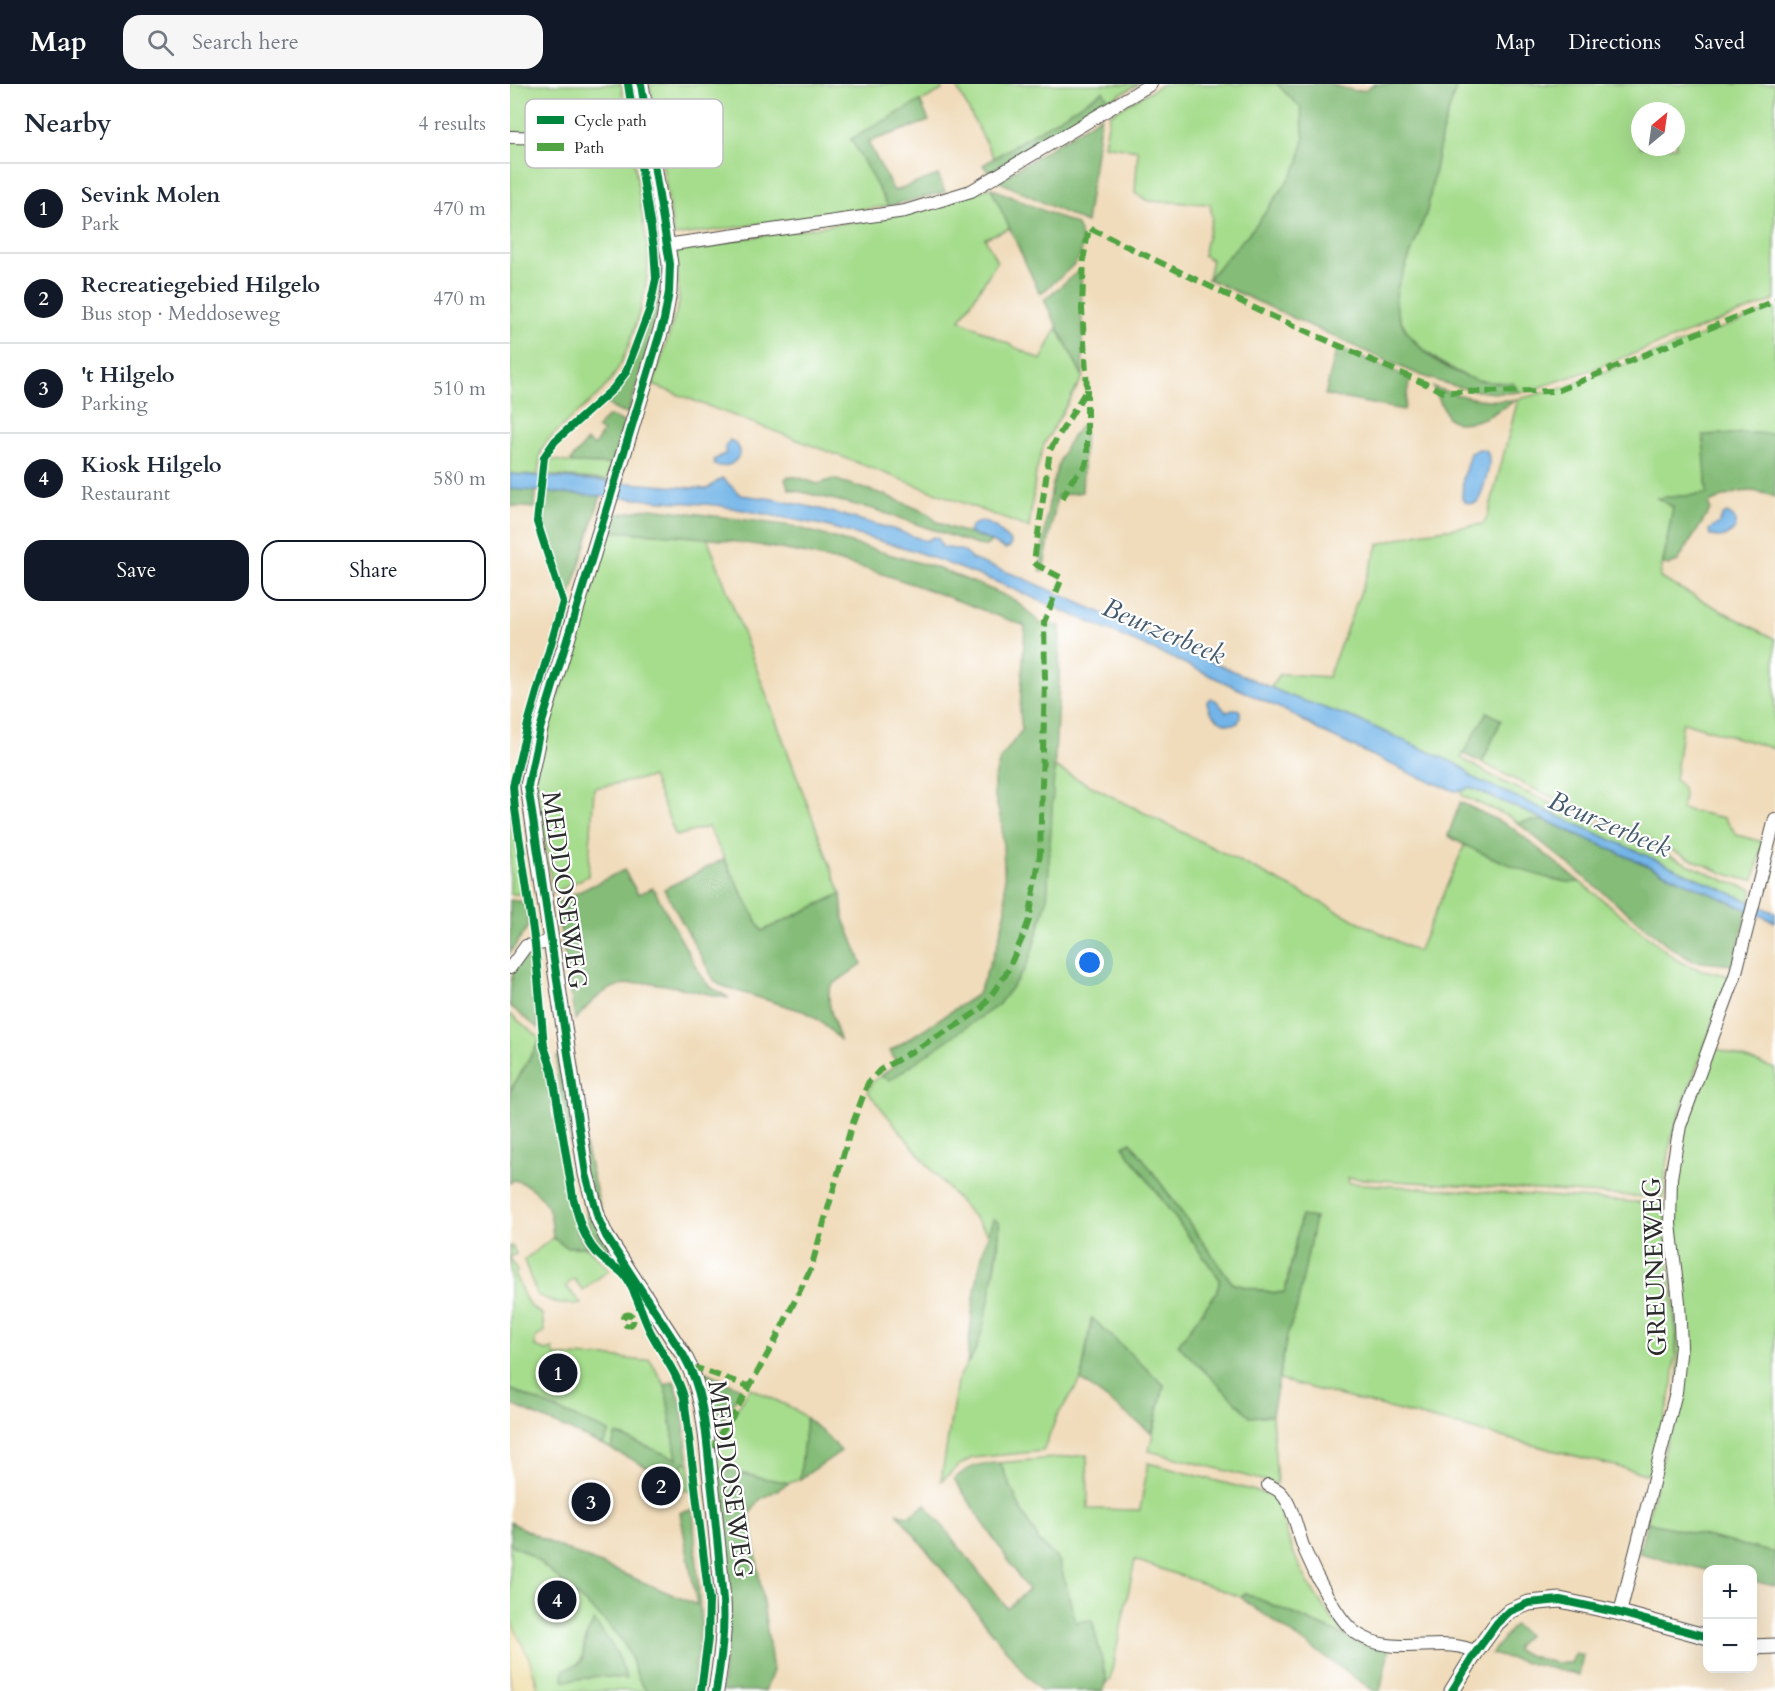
<!DOCTYPE html>
<html lang="en">
<head>
<meta charset="utf-8">
<style>
	:root { --surface:#fff; --page:#f6f6f7; --text:#1f2937; --muted:#747a83; --line:#e0e1e3; --accent:#111827 }
	body { margin:0; font-family:Cardo,serif; background:var(--page); color:var(--text) }
	.controls { position:absolute; right:18px; bottom:18px; display:grid; overflow:hidden; border-radius:12px; box-shadow:0 6px 24px #0002 }
	.controls button { width:54px; height:54px; display:grid; place-items:center; padding:0; border:0; border-bottom:2px solid var(--line); background:var(--surface); color:var(--text); font:30px sans-serif }
	.compass { position:absolute; left:1121px; top:18px; width:54px; height:54px; border-radius:50%; background:var(--surface); box-shadow:0 6px 24px #0002; rotate:29deg }
	.you { position:absolute; left:580px; top:879px; width:21px; height:21px; margin:-15px; border:4px solid #fff; border-radius:50%; background:#1a73e8; box-shadow:0 0 0 9px #1a73e833 }
	.badge { display:grid; place-items:center; width:39px; height:39px; border-radius:50%; background:var(--accent); color:#fff; font-size:20px; font-weight:700 }
	.pin { position:absolute; translate:-50% -50%; border:3px solid #fff; box-shadow:0 2px 6px #0006 }
	.list { margin:0; padding:0; list-style:none }
	h2 { display:flex; justify-content:space-between; align-items:center; height:78px; margin:0; padding:0 24px; font-size:26px }
	h2 small { font-size:20px; font-weight:400; color:var(--muted) }
	.list li { display:grid; grid-template-columns:39px 1fr auto; gap:18px; align-items:center; box-sizing:border-box; height:90px; padding:0 24px; border-top:2px solid var(--line) }
	.list b { display:block; font-size:22px; white-space:nowrap }
	.list p { margin:0; font-size:20px; white-space:nowrap; color:var(--muted) }
	.list em { font-size:20px; font-style:normal; color:var(--muted) }
	.actions { display:flex; gap:12px; padding:18px 24px }
	.actions a { flex:1; padding:14px 0; border:2px solid var(--accent); border-radius:18px; text-align:center; font-size:21px; color:var(--accent) }
	.actions .main { background:var(--accent); color:#fff }
	.icon { flex:none; width:33px; height:33px; fill:none; stroke:currentColor; stroke-width:2; stroke-linecap:round; stroke-linejoin:round }
	.map { position:relative; flex:none; width:1265px; height:1607px; overflow:hidden }
	header { display:flex; align-items:center; gap:36px; box-sizing:border-box; height:84px; padding:0 30px; background:var(--accent); color:#fff }
	header strong { font-size:28px }
	nav { display:flex; gap:33px; margin-inline-start:auto; font-size:21px }
	.search { width:420px; height:54px; background:var(--page); display:flex; align-items:center; gap:15px; box-sizing:border-box; padding:0 21px; border-radius:18px; color:var(--muted); font-size:22px }
	main { display:flex }
	aside { flex:1; background:var(--surface) }
	.map>svg:first-child { display:block }
	.green { fill:#a6dd8d; stroke:#68845c; stroke-width:1.5; fill-rule:evenodd }
	.forest { fill:#84bc78; stroke:#587452; stroke-width:1.5 }
	.sand { fill:#eeda9e; stroke:#8c8264; stroke-width:1.5 }
	.water { fill:#73b5e8; stroke:#4f708a; stroke-width:1.5 }
	.lines { fill:none; stroke-linecap:round; stroke-linejoin:round }
	.minor-casing { stroke:#494641; stroke-width:14 }
	.tertiary-casing { stroke:#494641; stroke-width:17 }
	.minor { stroke:#fff; stroke-width:12 }
	.tertiary { stroke:#fff; stroke-width:15 }
	.quiet { stroke:#51a443; stroke-width:6; stroke-dasharray:12 6; stroke-linecap:butt }
	.cycleway-casing { stroke:#fff; stroke-width:11 }
	.cycleway { stroke:#00873e; stroke-width:8 }
	.labels { text-anchor:middle; stroke-width:4.5; stroke-linejoin:round; paint-order:stroke }
	.street-label { font-size:26px; fill:#2b2b2b; stroke:#fff }
	.water-label { font-size:27px; font-style:italic; fill:#445b6d; stroke:#fff }
	.key { fill:#fff; stroke:#bfbfbf; stroke-width:1.5 }
	.key-label { font-size:16px; fill:#2b2b2b }
</style>
</head>
<body>
<header>
<strong>Map</strong>
<div class="search"><svg class="icon" aria-label="search" viewBox="0 0 24 24"><circle cx="10" cy="10" r="6"/><path d="M15 15l6 6"/></svg>Search here</div>
<nav><a>Map</a><a>Directions</a><a>Saved</a></nav>
</header>
<main>
<aside>
<h2>Nearby<small>4 results</small></h2>
<ul class="list">
<li><span class="badge">1</span><div><b>Sevink Molen</b><p>Park</p></div><em>470 m</em></li>
<li><span class="badge">2</span><div><b>Recreatiegebied Hilgelo</b><p>Bus stop · Meddoseweg</p></div><em>470 m</em></li>
<li><span class="badge">3</span><div><b>'t Hilgelo</b><p>Parking</p></div><em>510 m</em></li>
<li><span class="badge">4</span><div><b>Kiosk Hilgelo</b><p>Restaurant</p></div><em>580 m</em></li>
</ul>
<div class="actions"><a class="main">Save</a><a>Share</a></div>
</aside>
<div class="map">
<svg width="1265" height="1607" viewBox="0 0 1265 1607">
	<rect width="100%" height="100%" fill="#fff"/>
	<filter id="ink" filterUnits="userSpaceOnUse"><feTurbulence type="fractalNoise" baseFrequency=".0167" numOctaves="2"/><feDisplacementMap in="SourceGraphic" scale="12" xChannelSelector="R" yChannelSelector="G"/><feConvolveMatrix kernelMatrix="1 2 1 2 8 2 1 2 1" color-interpolation-filters="sRGB"/></filter>
	<filter id="wash" filterUnits="userSpaceOnUse"><feTurbulence type="fractalNoise" baseFrequency=".008" numOctaves="4" result="noise"/><feDisplacementMap in="SourceGraphic" scale="24" xChannelSelector="R" yChannelSelector="G"/><feGaussianBlur stdDeviation="1.35" result="paint"/><feColorMatrix in="noise" values="0 0 0 0 0 0 0 0 0 0 0 0 0 0 0 0 0 1.4 0 .05"/><feComposite in="paint" operator="in"/></filter>
	<g filter="url(#wash)">
		<rect width="100%" height="100%" fill="#f0dcbb"/>
		<g class="green">
			<path d="M0,0H111L119,48L56,50L0,48Z"/>
			<path d="M140,0H429L432,6L341,55L378,122L164,152Z"/>
			<path d="M445,0H629L599,16L593,8L484,74Z"/>
			<path d="M653,0H767L791,24L794,56L788,81L782,92L747,140L698,195L702,176L693,171L702,134L700,120L638,117L625,109L628,66L594,61L600,30Z"/>
			<path d="M947,0H1265V216L1075,288L1018,307L1009,308L1007,304L961,295L933,280L912,264L898,249L888,230L886,221V211L888,202L917,127L932,49ZM1130,27H1166V63H1130Z"/>
			<path d="M0,55L121,56L138,169C140,203 119,275 97,301C79,322 54,337 36,359L31,367L28,391L0,390Z"/>
			<path d="M481,104L500,144L475,154L487,178L450,236L531,276L547,244L573,293L534,360L526,388L519,444L143,301L169,219L166,167L171,164L374,133Z"/>
			<path d="M1265,224V350L1194,351L1197,410L1148,414L1163,423L1150,494L1265,555V665L1173,638L1165,696C1177,704 1174,713 1172,725L1214,734L1227,751L1253,758L1244,796L1233,795L1213,789L1022,704L972,679L991,637L977,629L951,674L993,698L1218,798L1242,805L1240,818L961,693L946,680L922,669L846,635L793,617L761,604L769,591L775,590L818,593L869,460L909,449L973,440L978,431L1008,315L1049,305Z"/>
			<path d="M38,375L62,379L102,380L97,396L35,391Z"/>
			<path d="M97,447L197,453L331,810L252,847L198,743L166,752L142,693L84,704L78,792L43,809L25,689Z"/>
			<path d="M544,683L908,868L955,760L1045,797L1070,798L1170,878L1189,885L1220,892L1162,1051L1155,1092L1154,1114L838,1094L839,1099L1154,1120L1166,1256L1163,1300L1140,1391L769,1296L777,1251L787,1224L804,1134L791,1133L775,1208L765,1209L723,1200L621,1058L613,1062L709,1194V1200L706,1209L668,1261L741,1332L762,1331L767,1400L639,1367L654,1301L581,1235L571,1296L547,1332L533,1367L462,1374L451,1380L431,1397L447,1298L457,1279L461,1276C473,1233 491,1183 489,1139L483,1135L478,1149L425,1090L358,1008L362,999L370,992L380,995L488,921L513,888L525,857L537,816Z"/>
			<path d="M960,703L1036,737L1008,739L998,732L952,712L951,707Z"/>
			<path d="M0,722L13,807L9,810H0Z"/>
			<path d="M0,930L31,955L0,1007Z"/>
			<path d="M1202,963L1265,985V1469L1137,1438L1169,1304L1160,1089Z"/>
			<path d="M43,1154L57,1163H77L99,1186L73,1206L64,1195L56,1202L71,1220H49L27,1211L14,1176Z"/>
			<path d="M0,1162L3,1163L6,1170L0,1173L7,1187L5,1192C14,1208 14,1222 32,1230L34,1248L25,1254V1263L36,1267L43,1265L44,1272L102,1273L133,1277L139,1275L155,1301L167,1375L106,1350L101,1365L93,1361L99,1349L0,1305Z"/>
			<path d="M240,1304L284,1325L296,1334L290,1395L279,1399L207,1385L204,1362Z"/>
			<path d="M577,1371L578,1425L630,1426L638,1379L764,1412C772,1431 776,1451 784,1470C797,1501 815,1527 837,1553L735,1509L731,1513L625,1476L600,1596L596,1600V1593L582,1536L566,1539L549,1477L529,1457L512,1428L490,1379Z"/>
			<path d="M174,1378L179,1379L181,1407L173,1406L153,1391L160,1389Z"/>
			<path d="M0,1460C29,1473 47,1494 70,1515C85,1528 101,1541 113,1558C124,1573 124,1594 137,1607H29L27,1596L0,1535ZM84,1538C99,1556 111,1572 116,1595L89,1592L76,1593L61,1584C75,1578 72,1569 75,1555C77,1549 81,1543 84,1538Z"/>
		</g>
		<g class="forest">
			<path d="M767,0H819L845,7L855,6L864,0H947L932,49L917,127L888,202C876,244 925,283 961,294C974,299 989,298 1003,299L1009,308C950,316 877,277 823,252C782,233 740,214 698,195L747,140L781,92L788,81L794,56L791,24Z"/>
			<path d="M593,7L599,16L479,89L473,81Z"/>
			<path d="M410,17L419,37L358,58L384,107L428,91L435,108L378,122L341,55Z"/>
			<path d="M591,32L576,139L488,97Z"/>
			<path d="M481,104L567,141C571,149 574,165 569,174C565,182 539,202 530,210Z"/>
			<path d="M146,165H150C151,175 153,187 152,198C147,243 131,286 118,329C108,329 101,323 94,317L122,277L136,244L149,196Z"/>
			<path d="M571,185L573,293L534,216Z"/>
			<path d="M827,263L900,294L894,326L815,311Z"/>
			<path d="M923,303C948,312 981,320 1008,315L977,333L962,338L947,339L938,334Z"/>
			<path d="M100,332L112,337L114,341L102,380L62,379L61,376L77,357L84,362L93,348L87,344L96,334Z"/>
			<path d="M575,339L572,408L547,412L533,488L530,487C536,445 539,365 575,339Z"/>
			<path d="M1242,349L1265,350V413C1240,402 1223,408 1199,419L1200,426L1168,477L1159,481L1153,480L1163,423L1147,414L1197,410L1193,351Z"/>
			<path d="M278,393H287L308,400L323,395L375,411L417,429L426,437L438,443L482,457L476,462L467,461L363,425L279,405L275,395Z"/>
			<path d="M0,405L26,406L25,424L0,422Z"/>
			<path d="M34,407L91,411L58,519L32,441Z"/>
			<path d="M141,424L282,442L427,484L485,507L506,517L531,540L538,539L539,541L550,542L549,598L537,816L520,874L513,888L488,921L380,996L370,992L387,980L380,967L468,910L473,897L487,862L496,826L492,741L484,709V696L490,675L512,646L510,628L515,542C463,523 410,501 357,485C272,460 184,451 97,447L101,432Z"/>
			<path d="M977,628L991,636L972,679L953,670Z"/>
			<path d="M950,718L1001,743L1070,798C1043,803 962,766 938,752Z"/>
			<path d="M1019,737H1036L1238,826L1223,881L1183,877L1160,863L1008,739Z"/>
			<path d="M214,775L252,847L331,810L333,832L352,880L321,902C314,916 326,942 330,956L313,939L296,928L224,906L210,901L204,896L154,805Z"/>
			<path d="M114,786L128,810L143,804L191,892L200,903L219,914C182,909 130,887 96,907C84,914 74,926 65,936L46,819Z"/>
			<path d="M0,816L15,818L19,841L0,869Z"/>
			<path d="M22,866L28,944L0,922C0,898 0,879 22,866Z"/>
			<path d="M31,955L32,970L68,1150L77,1163H57L43,1154C42,1145 42,1132 38,1124C31,1111 18,1099 4,1096L0,1099V1008Z"/>
			<path d="M47,972H53L103,1175L79,1145L47,992Z"/>
			<path d="M621,1058L723,1200L765,1209L775,1208L791,1132L805,1134L787,1224L777,1252L762,1331L741,1333L668,1261L706,1209L709,1200V1194L613,1062Z"/>
			<path d="M484,1135L489,1139C490,1162 474,1267 457,1279C462,1231 465,1180 484,1135Z"/>
			<path d="M582,1234L654,1301L642,1349L571,1296Z"/>
			<path d="M190,1288H196L232,1305L204,1352L203,1341Z"/>
			<path d="M164,1297L171,1319L179,1379L174,1378L169,1392L160,1389L153,1391L101,1365L106,1350L167,1375L155,1301Z"/>
			<path d="M0,1305L99,1348L93,1361L0,1320Z"/>
			<path d="M296,1334L317,1352L331,1367L290,1395Z"/>
			<path d="M490,1379L512,1428L529,1457L549,1477L566,1538L582,1536L596,1593L593,1607H531L514,1588L387,1429C399,1436 406,1428 415,1420L497,1524L518,1506L444,1395C462,1380 469,1380 490,1379Z"/>
			<path d="M207,1385L279,1399L249,1416L240,1430L263,1587L255,1607H212L218,1523Z"/>
			<path d="M183,1426L191,1541L183,1607H137C124,1594 124,1574 113,1558C101,1541 85,1528 70,1515C47,1494 29,1473 0,1460V1438L43,1460L187,1521L170,1428Z"/>
			<path d="M1137,1438L1265,1469V1502L1243,1497L1242,1486H1197L1129,1469Z"/>
			<path d="M735,1509L853,1560L879,1566L870,1607H864L735,1517L731,1513Z"/>
			<path d="M84,1537C99,1556 111,1572 116,1595L89,1592L56,1597L53,1594L54,1585L69,1580L72,1576L77,1551Z"/>
			<path d="M1004,1541L1017,1551L1006,1562V1566C1024,1574 1041,1580 1061,1579L1065,1569L1073,1571L1069,1591L981,1570Z"/>
		</g>
		<path class="sand" d="M0,1535L19,1574L29,1607H3L0,1599Z"/>
		<g class="water">
			<path d="M220,356C241,365 223,388 204,381V376L216,369L215,363Z"/>
			<path d="M969,365L976,366C985,378 972,404 969,417C962,421 958,420 952,415L953,394L960,369Z"/>
			<path d="M0,390L197,405L212,394L231,411L263,415L310,425L386,446L416,457L423,453L428,454L432,463C444,466 454,463 461,475L508,492L780,612L846,635L946,680L956,686L961,693L1265,829V838L960,703L954,706L945,707L904,691L812,648L782,630L669,577L489,499L402,466L312,441L206,421L0,405Z"/>
			<path d="M1217,429C1238,439 1218,459 1200,451L1199,446L1209,439L1213,431Z"/>
			<path d="M472,437L485,443L501,458L500,463L495,465L474,454L459,449L461,442Z"/>
			<path d="M701,614L707,617L716,628L727,625L730,627V634L728,639C714,644 698,631 697,617Z"/>
		</g>
	</g>
	<g filter="url(#ink)">
		<g class="lines">
			<defs>
				<g id="minor">
					<path d="M0,53L79,55L140,52"/>
					<path d="M156,161L395,127L461,107L641,0"/>
					<path d="M0,884L16,862L40,858"/>
					<path d="M758,1401C762,1403 767,1405 770,1408C783,1420 788,1451 795,1467C804,1488 828,1537 846,1549C885,1576 932,1550 966,1568"/>
					<path d="M1110,1529L1166,1308L1171,1262L1169,1218L1160,1140L1161,1094L1165,1070L1170,1042L1225,892L1265,735"/>
				</g>
				<g id="tertiary">
					<path d="M131,0L160,180L159,208L154,236L30,645L18,702L76,1090L88,1134L96,1152L174,1272C194,1307 196,1349 200,1388C205,1430 209,1473 213,1516C215,1547 211,1576 206,1607"/>
					<path d="M1242,1563L1265,1562"/>
					<path d="M942,1607L966,1568L987,1539L1000,1527L1019,1519L1050,1516L1110,1529L1198,1553"/>
				</g>
			</defs>
			<use href="#minor" class="minor-casing"/>
			<use href="#tertiary" class="tertiary-casing"/>
			<use href="#minor" class="minor"/>
			<use href="#tertiary" class="tertiary"/>
			<g class="quiet">
				<path d="M552,415L562,396L574,384L577,377V305"/>
				<circle cx="118" cy="1236" r="5.5"/>
				<path d="M181,1284L190,1285L238,1302"/>
				<path d="M198,1367L223,1332L266,1255L301,1184L341,1044L358,999L370,986L449,940L472,924L496,890L514,850L519,836L530,770L535,597L534,538L552,494L527,481L524,478L540,366L577,305L572,225L574,171L579,144L755,229L934,308L1047,307L1265,217"/>
			</g>
			<defs>
				<g id="cycleway">
					<path d="M118,0L144,164L146,195L139,227L116,288L103,305L45,357L34,373L27,438L53,518L19,636L3,702L5,725L25,860L34,962L42,986L63,1113C69,1137 74,1158 93,1175C100,1181 109,1184 115,1192C127,1209 131,1229 140,1247C152,1270 167,1289 174,1313L199,1516L198,1554L191,1607"/>
					<path d="M131,0L160,180L159,208L154,236L30,645L18,702L76,1090L88,1134L96,1152L174,1272C194,1307 196,1349 200,1388C205,1430 209,1473 213,1516C215,1547 211,1576 206,1607"/>
					<path d="M942,1607L966,1568L987,1539L1000,1527L1019,1519L1050,1516L1110,1529L1198,1553"/>
				</g>
			</defs>
			<use href="#cycleway" class="cycleway-casing"/>
			<use href="#cycleway" class="cycleway"/>
		</g>
	</g>
	<g class="labels">
		<g class="street-label">
			<text transform="translate(55 806) rotate(82)" y="9">MEDDOSEWEG</text>
			<text transform="translate(1144 1183) rotate(-92)" y="9">GREUNEWEG</text>
			<text transform="translate(221 1395) rotate(82)" y="9">MEDDOSEWEG</text>
		</g>
		<g class="water-label">
			<text transform="translate(654 547) rotate(23)" y="9">Beurzerbeek</text>
			<text transform="translate(1100 740) rotate(23)" y="9">Beurzerbeek</text>
		</g>
	</g>
	<rect x="15" y="15" width="198" height="69" rx="9" class="key"/>
	<rect x="27" y="32" width="27" height="8" fill="#00873e"/>
	<rect x="27" y="59" width="27" height="8" fill="#51a443"/>
	<g class="key-label">
		<text x="64" y="42">Cycle path</text>
		<text x="64" y="69">Path</text>
	</g>
</svg>
<div class="controls">
<button>+</button>
<button>−</button>
</div>
<svg class="compass" viewBox="-18 -18 36 36"><path d="M0-13l5 13h-10z" fill="#e53935"/><path d="M0 13l5-13h-10z" fill="#747a83"/></svg>
<div class="you"></div>
<div class="pin badge" style="left:48px;top:1289px">1</div>
<div class="pin badge" style="left:151px;top:1402px">2</div>
<div class="pin badge" style="left:81px;top:1418px">3</div>
<div class="pin badge" style="left:47px;top:1516px">4</div>
</div>
</main>
</body>
</html>
